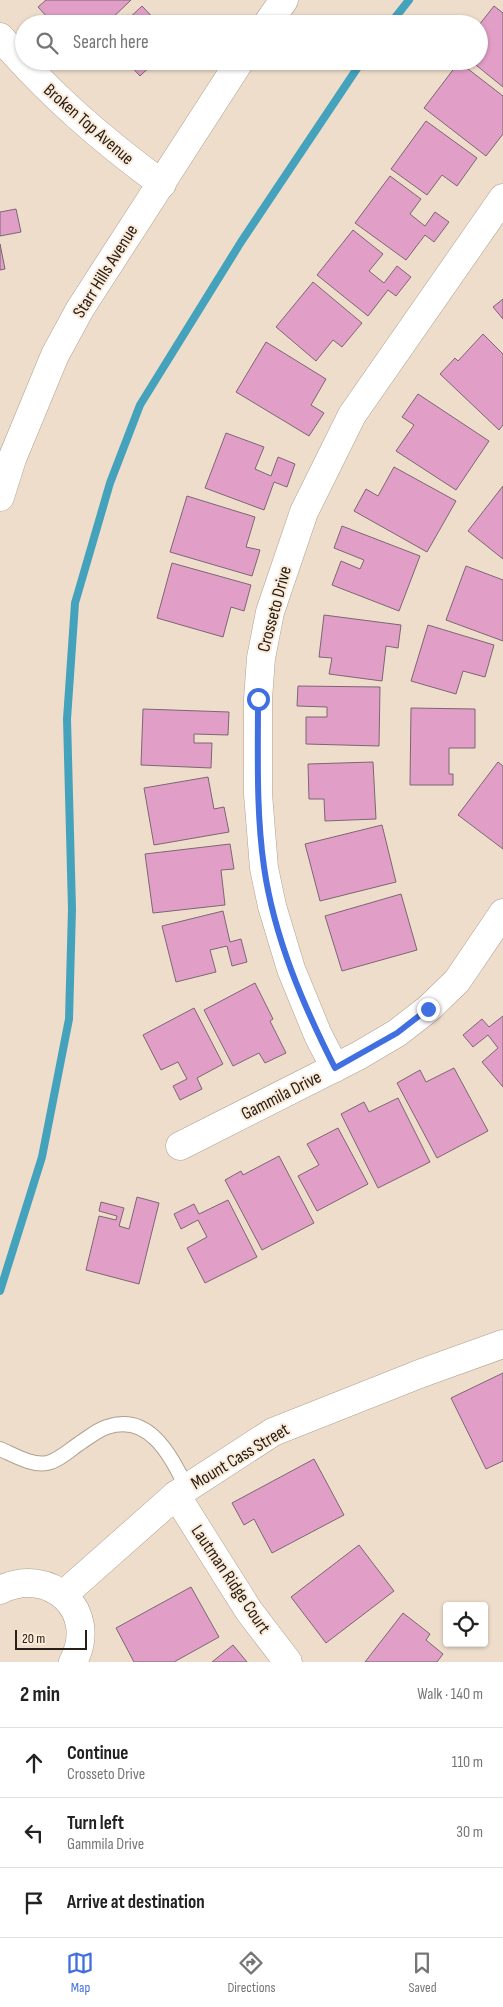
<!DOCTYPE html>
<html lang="en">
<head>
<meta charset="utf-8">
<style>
	:root { --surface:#fff; --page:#f6f6f6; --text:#222; --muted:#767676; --line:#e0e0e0; --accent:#3f6fe0 }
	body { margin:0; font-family:"Sofia Sans Condensed",sans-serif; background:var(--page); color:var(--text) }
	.controls { position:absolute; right:15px; bottom:15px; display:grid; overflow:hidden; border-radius:5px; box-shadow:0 1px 4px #0004 }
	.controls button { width:45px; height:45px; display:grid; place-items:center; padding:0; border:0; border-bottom:1px solid var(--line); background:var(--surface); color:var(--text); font:25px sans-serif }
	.scale { position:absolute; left:15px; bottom:12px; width:72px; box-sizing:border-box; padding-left:5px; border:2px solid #262019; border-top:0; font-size:14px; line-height:18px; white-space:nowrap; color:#262019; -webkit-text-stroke:4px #fbead8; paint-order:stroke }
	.stop { position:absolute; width:15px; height:15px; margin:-11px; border:4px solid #3f6fe0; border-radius:50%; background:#fff }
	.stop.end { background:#3f6fe0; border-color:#fff; box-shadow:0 1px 5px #0008 }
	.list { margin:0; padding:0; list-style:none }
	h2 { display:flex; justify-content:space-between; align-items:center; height:65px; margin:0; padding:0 20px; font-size:21px }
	h2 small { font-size:16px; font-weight:400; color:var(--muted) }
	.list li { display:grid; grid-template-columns:32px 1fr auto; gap:15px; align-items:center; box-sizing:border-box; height:70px; padding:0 20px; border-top:1px solid var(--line) }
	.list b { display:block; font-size:19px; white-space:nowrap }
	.list p { margin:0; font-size:16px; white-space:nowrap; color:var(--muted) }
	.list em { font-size:16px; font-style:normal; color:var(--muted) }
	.icon { flex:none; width:28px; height:28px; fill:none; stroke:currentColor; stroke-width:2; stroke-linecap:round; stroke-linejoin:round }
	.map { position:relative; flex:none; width:503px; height:1662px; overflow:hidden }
	.search { position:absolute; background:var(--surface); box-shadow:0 1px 4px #0004; left:15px; right:15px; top:15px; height:55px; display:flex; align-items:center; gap:12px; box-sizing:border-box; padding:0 18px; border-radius:28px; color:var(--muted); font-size:19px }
	.sheet { height:275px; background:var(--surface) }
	nav { display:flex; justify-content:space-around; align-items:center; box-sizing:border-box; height:70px; border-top:1px solid var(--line); background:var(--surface); font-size:14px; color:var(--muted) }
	nav a { display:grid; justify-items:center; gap:2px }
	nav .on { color:var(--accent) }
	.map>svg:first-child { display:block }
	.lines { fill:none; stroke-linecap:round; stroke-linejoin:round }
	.stream { stroke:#44a2bc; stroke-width:8 }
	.building { fill:#e19ec7; stroke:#7b6773 }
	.service-casing { stroke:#b0a18f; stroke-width:16 }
	.minor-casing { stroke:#b0a18f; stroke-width:29 }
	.tertiary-casing { stroke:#b0a18f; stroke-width:29 }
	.service { stroke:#fff; stroke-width:14 }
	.minor { stroke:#fff; stroke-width:28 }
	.tertiary { stroke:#fff; stroke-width:28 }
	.route { stroke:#3f6fe0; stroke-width:6 }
	.labels { text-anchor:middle; stroke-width:4; stroke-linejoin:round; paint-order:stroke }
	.street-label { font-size:18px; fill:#262019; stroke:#fbead8 }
</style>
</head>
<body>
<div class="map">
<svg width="503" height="1662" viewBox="0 0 503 1662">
	<rect width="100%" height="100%" fill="#eeddcb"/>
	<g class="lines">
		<g class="stream">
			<path d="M390,24L409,0"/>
			<path d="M0,1291L42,1157L69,1019L72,909L67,719L75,603L110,483L140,405L241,242L362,61"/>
		</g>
	</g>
	<g class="building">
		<path d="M46,0H131L106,24H43L49,19L38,7Z"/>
		<path d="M142,6L159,24H123Z"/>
		<path d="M494,6L503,13V87L471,61H479V25Z"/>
		<path d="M126,61H156L140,76Z"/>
		<path d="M459,62L503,96V134L486,156L424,108Z"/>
		<path d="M426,121L477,158L457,186L442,175L427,195L391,169Z"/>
		<path d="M390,176L421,199L410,214L425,226L435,212L449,222L434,242L425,235L406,260L355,223Z"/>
		<path d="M16,209L21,232L0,236V212Z"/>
		<path d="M353,230L383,254L369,271L384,283L397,266L411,277L396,296L388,290L368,316L317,275Z"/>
		<path d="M0,244L5,269L0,270Z"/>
		<path d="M313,282L362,323L342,347L333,340L316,361L276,327Z"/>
		<path d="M503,299V319L493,307Z"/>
		<path d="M483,334L503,354V425L499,430L440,374L455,358L458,361Z"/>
		<path d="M266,342L326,379L311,405L324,413L309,436L236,392Z"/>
		<path d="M418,394L489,441L456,490L396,451L414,425L402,417Z"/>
		<path d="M226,433L264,447L255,469L271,476L278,457L295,464L287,487L274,482L264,510L205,488Z"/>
		<path d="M394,467L456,501L427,552L354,511L366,489L378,496Z"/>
		<path d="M503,486V559L468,531Z"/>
		<path d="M187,496L255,517L246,547L260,550L252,576L170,552Z"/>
		<path d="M342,526L420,556L399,611L332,585L341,561L360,569L364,560L334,548Z"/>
		<path d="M172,563L251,585L244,611L231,607L223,637L157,618Z"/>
		<path d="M466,566L503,580V641L446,620Z"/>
		<path d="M324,615L401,625L398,648L386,646L382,681L329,674L332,658L319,657Z"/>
		<path d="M428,625L494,645L485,677L463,671L456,694L411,681Z"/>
		<path d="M298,686L380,687L379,746L306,744V717H327V707L297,706Z"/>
		<path d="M411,708L475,709V748H449V774H453V785H410Z"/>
		<path d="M143,709L229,712L228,735L194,734V743H212L211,768L141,765Z"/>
		<path d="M373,762L376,819L325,821L324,799H309L308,764Z"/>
		<path d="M498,762L503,766V849L458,815Z"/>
		<path d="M208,777L214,809L224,807L229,832L154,845L144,788Z"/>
		<path d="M382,825L396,882L320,901L305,844Z"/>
		<path d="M230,844L234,869L221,870L225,905L153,913L145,854Z"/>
		<path d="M401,894L417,950L342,971L325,916Z"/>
		<path d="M223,911L230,942L241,939L247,962L232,966L227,946L210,950L216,972L176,982L162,926Z"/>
		<path d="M255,983L273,1019L270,1021L286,1053L265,1063L259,1053L233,1066L204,1010Z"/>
		<path d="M194,1008L223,1064L197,1078L202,1089L180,1100L173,1086L187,1079L178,1062L161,1070L143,1035Z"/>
		<path d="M503,1016V1087L482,1062L498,1048L488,1035L473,1047L463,1035L482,1019L489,1027Z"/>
		<path d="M454,1068L488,1131L437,1158L397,1083L420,1070L426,1082Z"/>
		<path d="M398,1098L430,1162L378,1188L341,1114L364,1102L369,1112Z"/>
		<path d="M338,1128L368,1184L317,1211L298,1176L319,1165L307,1144Z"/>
		<path d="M279,1156L314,1223L262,1250L225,1180L241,1171L243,1175Z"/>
		<path d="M137,1197L159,1203L139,1284L86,1270L99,1216L116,1220L117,1216L99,1211L101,1202L124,1208L119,1226L129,1229Z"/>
		<path d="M228,1200L257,1257L205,1283L187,1248L207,1237L198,1220L181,1229L174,1214L194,1204L199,1214Z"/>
		<path d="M503,1373V1461L486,1469L451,1398Z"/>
		<path d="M314,1459L344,1515L272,1553L254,1519L244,1525L232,1503Z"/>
		<path d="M359,1545L394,1591L326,1643L291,1597Z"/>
		<path d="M191,1587L219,1637L174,1662H134L116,1628Z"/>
		<path d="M403,1613L430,1634L426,1640L443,1654L437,1662H365Z"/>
		<path d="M233,1645L247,1662H212Z"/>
	</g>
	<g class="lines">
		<defs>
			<path id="service" d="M0,1449C14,1455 32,1466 47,1463C58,1461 71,1449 80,1443C88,1438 97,1430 107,1427C150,1412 171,1457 187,1488"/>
			<g id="minor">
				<path d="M0,37C49,94 101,139 162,184"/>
				<path d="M335,1068L318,1035L291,969L272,906L264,868L258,794V699L261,658L270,612L304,512L352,415L503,198"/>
				<path d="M180,1146L358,1056L397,1033L428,1009L457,981L503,913"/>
				<path d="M176,1495L249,1611L288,1662"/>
				<path d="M0,1590C50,1565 100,1611 73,1662"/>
				<path d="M63,1595L176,1495L273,1432L422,1373L503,1344"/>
			</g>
			<g id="tertiary">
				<path d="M267,24L284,0"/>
				<path d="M0,497L12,459L55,355L80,309L240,61"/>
			</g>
		</defs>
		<use href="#service" class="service-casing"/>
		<use href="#minor" class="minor-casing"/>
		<use href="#tertiary" class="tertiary-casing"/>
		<use href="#service" class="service"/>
		<use href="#minor" class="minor"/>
		<use href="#tertiary" class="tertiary"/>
	</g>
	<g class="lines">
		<path class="route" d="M258,699C258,755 256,811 264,867C274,937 303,1005 335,1068L397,1033L428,1009"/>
	</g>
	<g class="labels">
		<g class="street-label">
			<text transform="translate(89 124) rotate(41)" y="6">Broken Top Avenue</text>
			<text transform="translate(105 271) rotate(-58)" y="6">Starr Hills Avenue</text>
			<text transform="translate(274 609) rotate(-75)" y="6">Crosseto Drive</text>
			<text transform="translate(281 1095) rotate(-27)" y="6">Gammila Drive</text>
			<text transform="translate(240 1456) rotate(-31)" y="6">Mount Cass Street</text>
			<text transform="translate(231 1579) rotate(56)" y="6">Lautman Ridge Court</text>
		</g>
	</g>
</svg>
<div class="controls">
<button><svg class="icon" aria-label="locate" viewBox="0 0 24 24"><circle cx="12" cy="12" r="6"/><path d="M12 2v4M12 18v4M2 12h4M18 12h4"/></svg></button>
</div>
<div class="scale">20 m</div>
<div class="stop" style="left:258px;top:699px"></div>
<div class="stop end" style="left:428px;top:1009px"></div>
<div class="search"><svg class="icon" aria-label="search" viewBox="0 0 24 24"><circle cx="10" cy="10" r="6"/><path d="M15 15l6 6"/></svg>Search here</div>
</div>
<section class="sheet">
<h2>2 min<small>Walk · 140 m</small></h2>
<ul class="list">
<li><svg class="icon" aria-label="ahead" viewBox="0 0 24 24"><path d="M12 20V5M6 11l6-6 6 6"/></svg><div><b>Continue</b><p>Crosseto Drive</p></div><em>110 m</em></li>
<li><svg class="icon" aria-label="left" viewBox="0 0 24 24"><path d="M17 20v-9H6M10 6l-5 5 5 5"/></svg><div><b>Turn left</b><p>Gammila Drive</p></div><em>30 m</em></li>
<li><svg class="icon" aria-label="arrive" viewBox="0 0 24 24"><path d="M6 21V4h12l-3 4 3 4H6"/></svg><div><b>Arrive at destination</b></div></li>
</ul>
</section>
<nav>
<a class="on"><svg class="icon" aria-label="map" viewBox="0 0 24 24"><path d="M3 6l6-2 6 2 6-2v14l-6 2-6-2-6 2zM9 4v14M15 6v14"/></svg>Map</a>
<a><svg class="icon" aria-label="directions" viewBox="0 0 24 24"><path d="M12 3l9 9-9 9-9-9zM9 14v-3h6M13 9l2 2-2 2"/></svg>Directions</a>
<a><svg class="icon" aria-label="saved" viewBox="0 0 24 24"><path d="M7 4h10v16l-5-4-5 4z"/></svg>Saved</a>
</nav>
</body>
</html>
